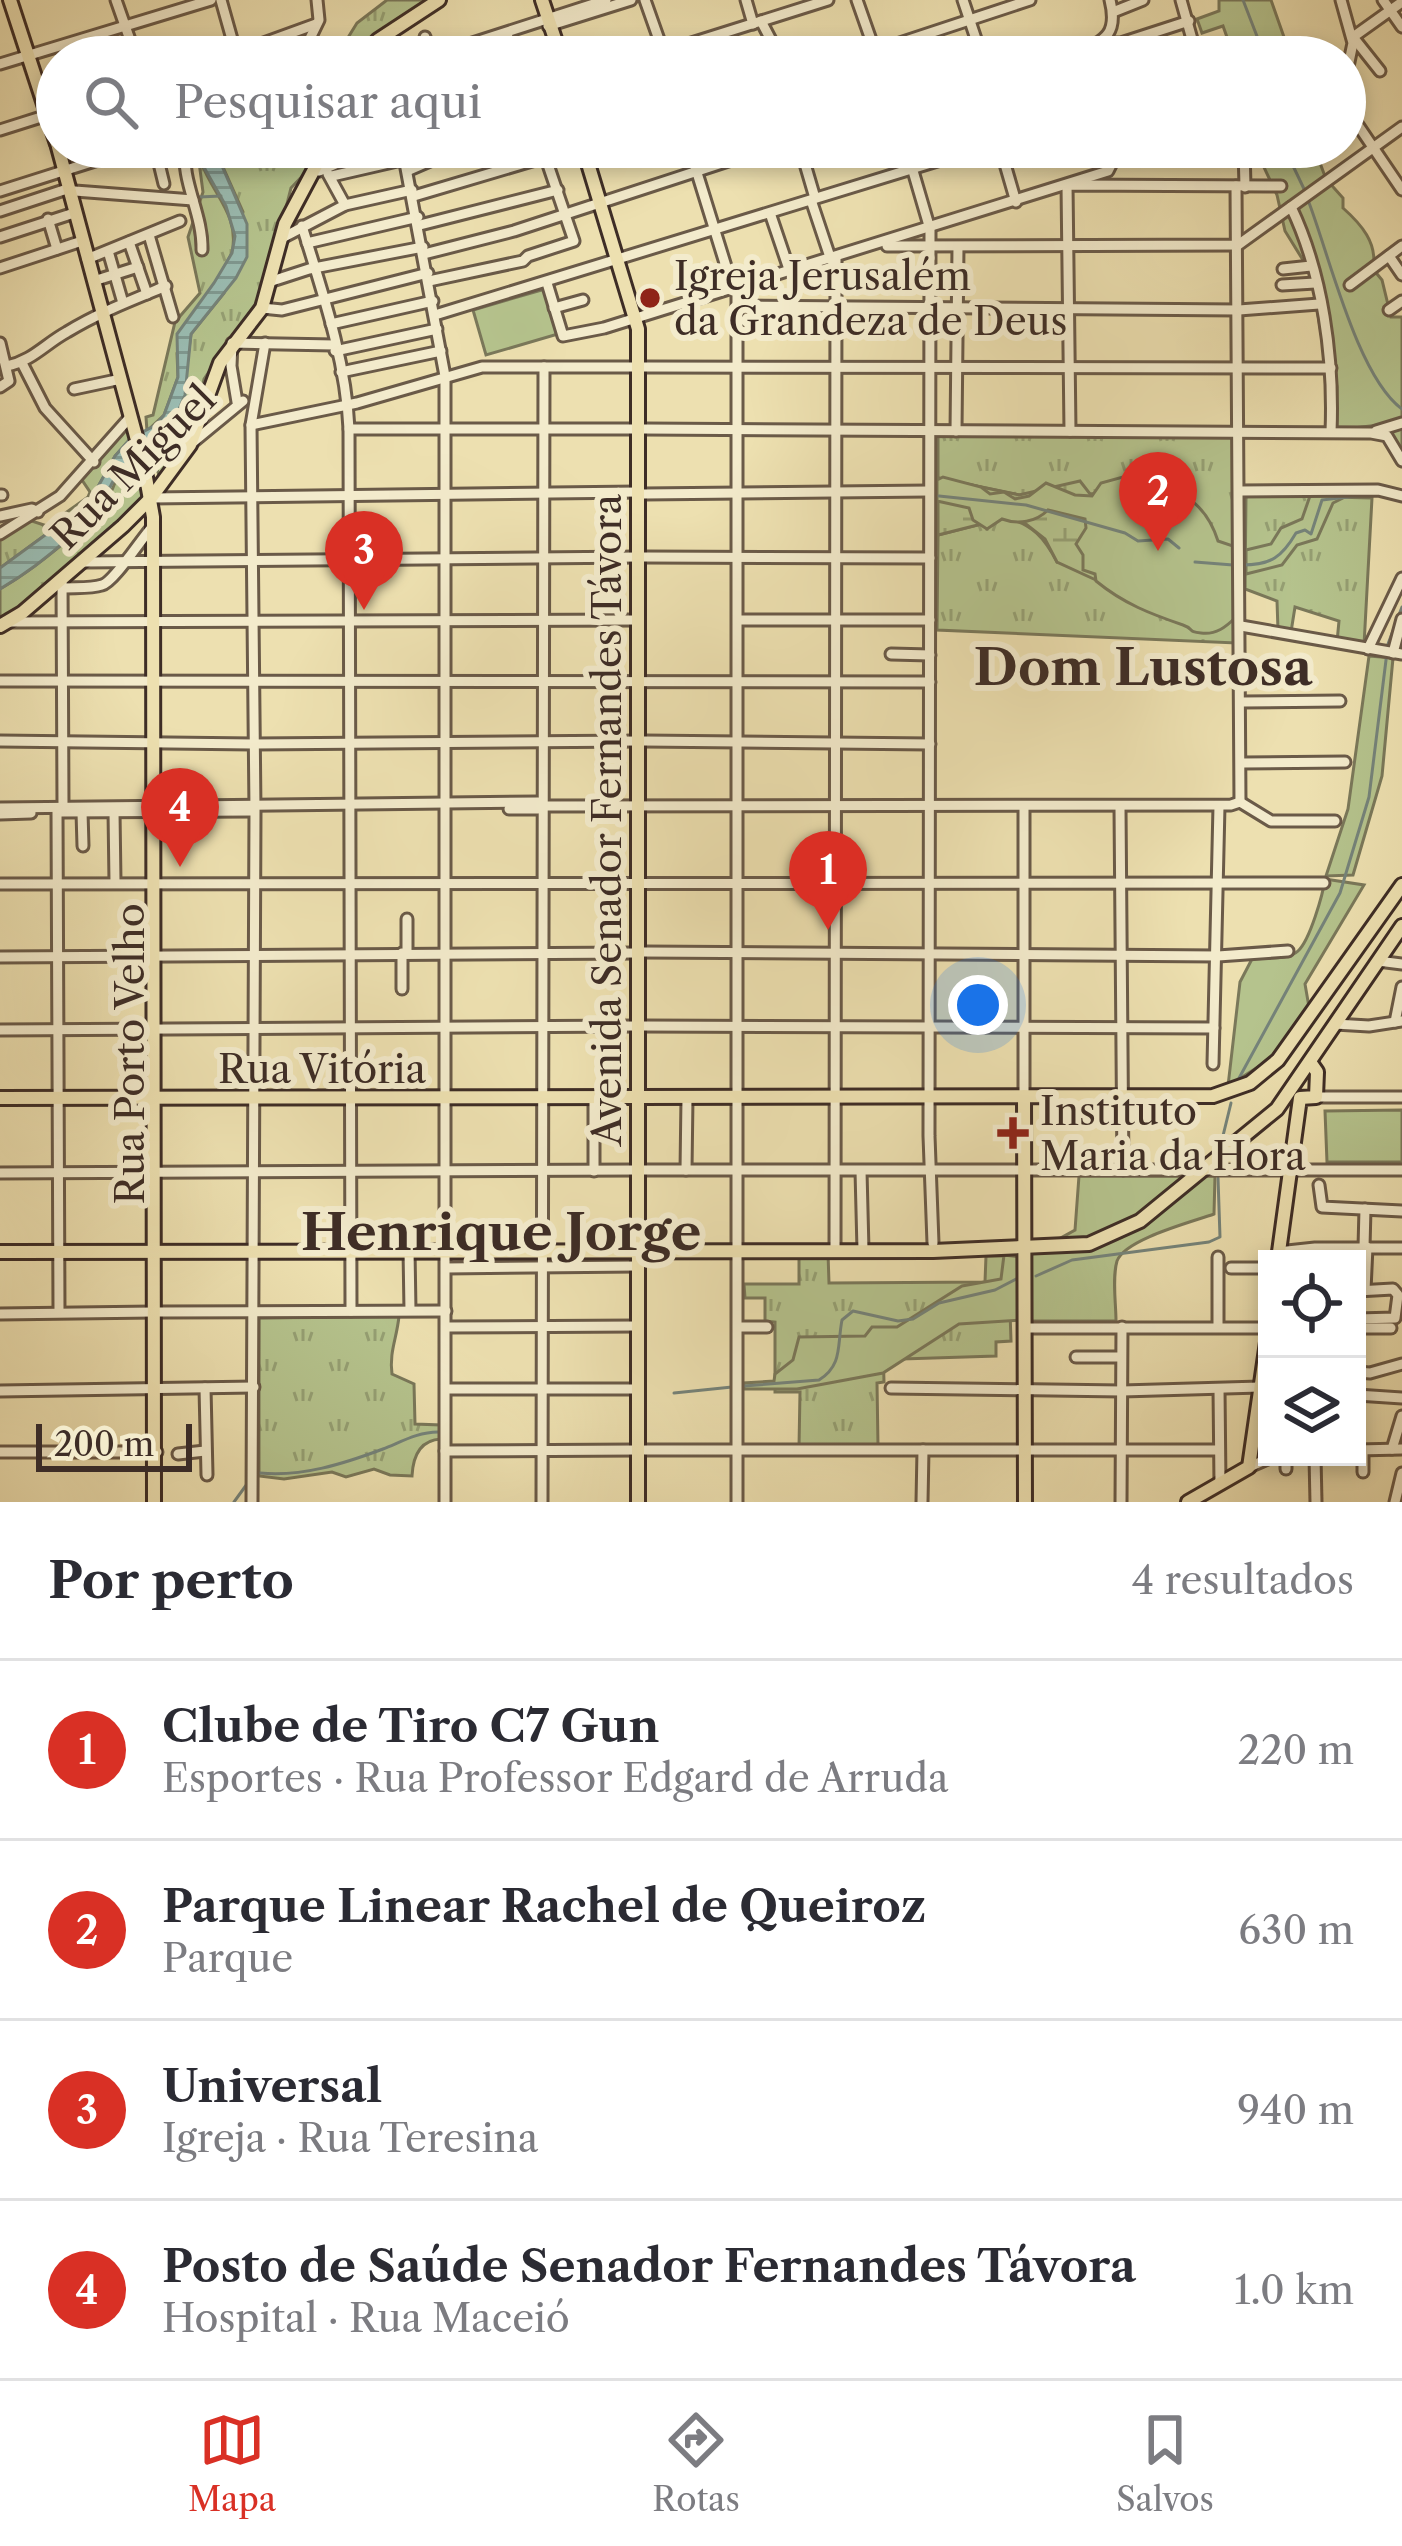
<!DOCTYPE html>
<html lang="pt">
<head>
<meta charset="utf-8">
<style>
	:root { --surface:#fff; --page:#f7f7f7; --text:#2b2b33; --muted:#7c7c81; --line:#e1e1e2; --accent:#d93025 }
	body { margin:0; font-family:"Libre Caslon Text",serif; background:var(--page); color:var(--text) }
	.controls { position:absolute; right:36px; bottom:36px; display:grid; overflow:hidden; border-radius:0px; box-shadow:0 6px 18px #0003 }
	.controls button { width:108px; height:108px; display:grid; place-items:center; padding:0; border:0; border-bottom:3px solid var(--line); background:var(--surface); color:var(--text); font:60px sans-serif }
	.scale { position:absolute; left:36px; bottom:30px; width:156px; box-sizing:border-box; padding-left:12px; border:6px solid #3e2d26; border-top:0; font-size:33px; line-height:42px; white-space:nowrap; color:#3e2d26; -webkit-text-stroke:9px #f3ebcc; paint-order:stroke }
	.you { position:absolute; left:978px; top:1005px; width:42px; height:42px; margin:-30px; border:9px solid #fff; border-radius:50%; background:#1a73e8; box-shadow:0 0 0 18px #1a73e833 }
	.badge { display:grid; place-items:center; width:78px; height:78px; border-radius:50%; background:var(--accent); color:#fff; font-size:39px; font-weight:700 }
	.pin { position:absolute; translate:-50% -99px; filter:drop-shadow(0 3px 6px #0008) }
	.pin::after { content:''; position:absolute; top:63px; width:42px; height:36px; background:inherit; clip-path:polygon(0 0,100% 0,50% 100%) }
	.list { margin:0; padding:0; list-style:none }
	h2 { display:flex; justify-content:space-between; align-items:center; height:156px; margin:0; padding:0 48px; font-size:51px }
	h2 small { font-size:39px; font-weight:400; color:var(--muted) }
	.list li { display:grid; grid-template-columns:78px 1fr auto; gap:36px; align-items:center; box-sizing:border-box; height:180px; padding:0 48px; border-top:3px solid var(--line) }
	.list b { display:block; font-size:45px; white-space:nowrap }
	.list p { margin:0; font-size:39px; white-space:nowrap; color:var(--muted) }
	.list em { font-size:39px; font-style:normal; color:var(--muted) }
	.icon { flex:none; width:66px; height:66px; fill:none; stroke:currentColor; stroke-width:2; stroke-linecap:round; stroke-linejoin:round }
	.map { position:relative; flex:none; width:1402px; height:1502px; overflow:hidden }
	.search { position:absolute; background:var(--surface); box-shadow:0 6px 18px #0003; left:36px; right:36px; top:36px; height:132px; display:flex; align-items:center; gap:30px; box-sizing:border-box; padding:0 42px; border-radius:66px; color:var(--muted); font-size:45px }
	.sheet { height:876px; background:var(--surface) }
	nav { display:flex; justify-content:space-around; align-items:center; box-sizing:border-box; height:168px; border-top:3px solid var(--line); background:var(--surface); font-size:33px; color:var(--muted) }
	nav a { display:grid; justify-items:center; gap:6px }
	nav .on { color:var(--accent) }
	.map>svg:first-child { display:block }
	.grass { fill:url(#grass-tufts); stroke:#7a785a; stroke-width:3 }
	.wetland { fill:url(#wetland-marsh); stroke:#7a785a; stroke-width:3 }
	.green { fill:#b5c38d; stroke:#7a785a; stroke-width:3 }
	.water { fill:url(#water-rules); stroke:#75837a; stroke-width:3 }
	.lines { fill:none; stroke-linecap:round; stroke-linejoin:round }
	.stream { stroke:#75837a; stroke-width:3 }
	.minor-casing { stroke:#6a5a48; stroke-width:15 }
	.major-casing { stroke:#3e2d26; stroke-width:18 }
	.minor { stroke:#f3ebcc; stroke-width:9 }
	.major { stroke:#ede0b0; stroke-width:12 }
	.poi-dot { fill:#8f2418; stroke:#f3ebcc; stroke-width:4.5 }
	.labels { text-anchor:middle; stroke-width:12; stroke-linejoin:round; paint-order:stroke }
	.poi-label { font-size:39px; fill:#3e2d26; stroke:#f3ebcc; text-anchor:start }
	.street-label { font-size:39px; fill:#3e2d26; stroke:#f3ebcc }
	.district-label { font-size:51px; font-weight:bold; fill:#3e2d26; stroke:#f3ebcc }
</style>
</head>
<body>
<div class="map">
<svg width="1402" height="1502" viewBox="0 0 1402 1502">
	<defs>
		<pattern id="grass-tufts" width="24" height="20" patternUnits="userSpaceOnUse" patternTransform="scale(3)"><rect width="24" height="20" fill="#b5c38d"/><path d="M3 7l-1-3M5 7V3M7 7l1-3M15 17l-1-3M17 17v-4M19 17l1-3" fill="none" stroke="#959f73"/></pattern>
		<pattern id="wetland-marsh" width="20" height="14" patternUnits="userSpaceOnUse" patternTransform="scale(3)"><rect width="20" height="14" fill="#b5c38d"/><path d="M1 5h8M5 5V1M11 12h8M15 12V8" fill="none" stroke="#959f73"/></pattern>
		<pattern id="water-rules" width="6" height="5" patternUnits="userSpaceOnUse" patternTransform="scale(3)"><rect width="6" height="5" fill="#9abcb2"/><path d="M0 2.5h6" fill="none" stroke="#7f9991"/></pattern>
	</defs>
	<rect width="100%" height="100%" fill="#ede0b0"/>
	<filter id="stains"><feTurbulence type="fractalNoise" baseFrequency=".00167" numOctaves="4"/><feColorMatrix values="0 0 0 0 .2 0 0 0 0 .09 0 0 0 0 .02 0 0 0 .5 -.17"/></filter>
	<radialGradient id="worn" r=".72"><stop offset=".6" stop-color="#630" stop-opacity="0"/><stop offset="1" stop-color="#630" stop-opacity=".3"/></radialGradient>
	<g class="grass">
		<path d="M387,0H431L374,35L356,57H336L357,23Z"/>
		<path d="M197,147H206L201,154V162C213,195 240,215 232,253L177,353L178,377L164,415L147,431L146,417L153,415L175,322L200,293L188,237L203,192Z"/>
		<path d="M238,147H319L310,168L291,188L265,290L204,379L192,434L160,478L151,451L170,430L182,403L191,334L224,293L243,212L219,158L228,148Z"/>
		<path d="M122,424L131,438L115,456L89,503L0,568V531L32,521L47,526L88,497L90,492L80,477Z"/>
		<path d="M938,435H1233L1236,553L1090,494L1053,490L1020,495L938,478Z"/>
		<path d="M128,462H137L147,494L105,537L0,622V589C31,571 92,525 110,494C117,481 116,472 128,462Z"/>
		<path d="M1246,495L1372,498L1364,645L1337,642L1339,621L1295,607L1291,632L1278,630L1277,601L1245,589Z"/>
		<path d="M1005,518C1032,523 1045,539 1057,562L1236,580V643L937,630L938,535Z"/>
		<path d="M799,1253H828L829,1283L985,1282L986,1256H1018L1010,1311L1011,1341L996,1342V1356L902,1359L883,1345L884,1382L877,1383L878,1445L799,1447L800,1392H775V1322L765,1321V1298H745L744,1284H799Z"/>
		<path d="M399,1316C397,1338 389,1352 392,1374L414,1384L415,1424L441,1425V1439C420,1440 413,1456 412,1476L390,1475L374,1469L346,1477L332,1472L284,1479L259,1476V1318Z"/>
	</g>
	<path class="wetland" d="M938,478L1019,495L1080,481L1090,494L1109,492V586L1057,562L1045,539L1022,521L1005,518L938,535Z"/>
	<g class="green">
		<path d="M1219,0H1271L1291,57H1234L1223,26L1202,33L1197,19L1219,11Z"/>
		<path d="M1261,147H1314L1326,179L1343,198V208C1361,224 1378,243 1373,269L1382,280L1391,317H1402V464L1378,425L1336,430L1337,387L1333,364L1324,351L1311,273L1285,231L1277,195L1261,161Z"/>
		<path d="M545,289L558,334L486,355L473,310Z"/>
		<path d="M1141,472C1177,493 1204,497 1218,541L1236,547V617C1226,627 1216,635 1201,633C1187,632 1195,629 1183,625C1151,614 1124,604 1096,581L1095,574L1083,570V555L1076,544L1086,528L1085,519L1048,510C1036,522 1018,525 1002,519L987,529L973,520L969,508L937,501V480L943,477L981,487L990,494L1004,492L1015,499L1029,496L1046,483L1075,495L1092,496L1101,483Z"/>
		<path d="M1311,493H1353L1333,503L1317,539L1297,545L1282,565L1246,574V550L1271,544L1281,528L1302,519Z"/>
		<path d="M1369,656L1393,658L1382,776L1353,875L1326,876L1348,809Z"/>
		<path d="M1325,879L1364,885L1305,984L1309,1007L1269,1060L1228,1086L1240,982L1252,959C1265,958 1289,960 1298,951C1310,940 1323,894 1325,879Z"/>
		<path d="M1402,1110V1162H1327L1325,1111Z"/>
		<path d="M1079,1176H1215L1214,1214C1192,1222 1125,1239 1117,1261C1112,1278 1116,1303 1116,1321H1031L1030,1255L1075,1230Z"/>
		<path d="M1004,1255L1020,1257V1320L959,1324L883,1373L797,1389H744V1383L774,1381L775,1374L793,1360L799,1337L865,1336L872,1327H897L962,1286L1001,1279Z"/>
	</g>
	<path class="water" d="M206,147H238L228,148L219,159L247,224V257L236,278L191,334L185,395L170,430L151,451L117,471C103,516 41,565 0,589V568L89,503L115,456L131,438L156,425L164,415L178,377L177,334L214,283L232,253L235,236L226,206L201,162V154Z"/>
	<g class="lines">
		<g class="stream">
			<path d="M1243,0L1265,57"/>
			<path d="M1284,147L1305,191"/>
			<path d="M199,197L221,196"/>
			<path d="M1308,200C1329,254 1357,376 1402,409"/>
			<path d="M939,496L1026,505L1125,533L1138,541L1168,539L1179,548"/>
			<path d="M1195,562L1233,565"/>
			<path d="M1242,565C1271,565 1282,557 1296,533L1305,530L1311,534L1322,500L1373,494"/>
			<path d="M1238,1080L1340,893L1369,797L1388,644L1402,607"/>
			<path d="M1220,1148L1231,1103"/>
			<path d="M1036,1276L1072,1260L1209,1242L1220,1237L1218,1178"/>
			<path d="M744,1386L819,1380C843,1365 837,1345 842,1320L853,1311L898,1321L913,1319L939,1303L995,1290L1018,1278"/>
			<path d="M674,1393L732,1387"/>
			<path d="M260,1473C302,1477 343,1464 383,1449C401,1442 418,1432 438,1432"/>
			<path d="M234,1502L247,1484"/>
		</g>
		<defs>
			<g id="minor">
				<path d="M116,0L136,57"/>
				<path d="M221,0L237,57"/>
				<path d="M645,0L663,51"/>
				<path d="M746,0L753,24"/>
				<path d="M857,0L877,57"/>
				<path d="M963,0L982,57"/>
				<path d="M1181,0L1197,57"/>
				<path d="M1341,0L1353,43L1345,81"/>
				<path d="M1383,0L1402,27"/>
				<path d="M1113,12L1143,0"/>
				<path d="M761,21L780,57"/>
				<path d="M548,26L631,0"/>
				<path d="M507,34L514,57"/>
				<path d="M425,37L431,56"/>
				<path d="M1101,43H1121L1189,21"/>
				<path d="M225,57L316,24"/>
				<path d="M301,57L319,20L317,0"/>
				<path d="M429,57L606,0"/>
				<path d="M647,57L828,0"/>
				<path d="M857,57L1030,0"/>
				<path d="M1080,57L1078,52C1107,41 1118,32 1110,0"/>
				<path d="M1152,57L1194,44"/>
				<path d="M0,64L211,0"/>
				<path d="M1380,71L1353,37L1402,2"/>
				<path d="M1345,106L1402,190"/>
				<path d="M0,130L57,112"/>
				<path d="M155,147L164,184"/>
				<path d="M186,147C180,180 203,213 202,250"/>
				<path d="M402,147L445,376V1502"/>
				<path d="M689,147L733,289"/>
				<path d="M800,147L815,198"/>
				<path d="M906,147L930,229L929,1136L933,1243"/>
				<path d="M1000,147L1016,202"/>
				<path d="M1244,147L1245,187"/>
				<path d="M1113,161L1157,147"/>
				<path d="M409,170L462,147"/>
				<path d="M319,171L375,147"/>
				<path d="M328,174L345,205"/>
				<path d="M332,176L406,159"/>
				<path d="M1236,186L1240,802"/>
				<path d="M0,191L139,147"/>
				<path d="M75,191L193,200"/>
				<path d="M414,196L579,147"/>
				<path d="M811,200L831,260"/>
				<path d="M1291,207C1323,274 1334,358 1331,432"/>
				<path d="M0,211L67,189"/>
				<path d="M770,213L790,272"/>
				<path d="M48,219L57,249"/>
				<path d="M420,225L558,190"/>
				<path d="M302,226C322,291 346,360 349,429L351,1311"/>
				<path d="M149,235L173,317"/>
				<path d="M0,237L74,213"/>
				<path d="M282,238L345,205L412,190"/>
				<path d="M129,242L147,294"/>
				<path d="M307,243L418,217"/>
				<path d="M887,246L1238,245L1402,127"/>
				<path d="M108,251L123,303"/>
				<path d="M424,254L514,231L771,147"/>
				<path d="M1389,256L1402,275"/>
				<path d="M87,259L180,221"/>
				<path d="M0,268L82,241"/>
				<path d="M1283,269L1311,266"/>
				<path d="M100,279L138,267"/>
				<path d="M272,281L309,269L423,247"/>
				<path d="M429,281L523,261L528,256L574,241L542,147"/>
				<path d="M547,283L563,336L604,328L1108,171L1113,161L1109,147"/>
				<path d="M1282,285L1315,283"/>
				<path d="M1350,285L1402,246"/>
				<path d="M737,288V1502"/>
				<path d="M737,306L1239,310L1319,304"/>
				<path d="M262,308L282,310L428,273"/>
				<path d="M554,308L583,300"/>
				<path d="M1389,310L1402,301"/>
				<path d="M435,315L983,147"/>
				<path d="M331,324L433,301"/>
				<path d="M0,343L9,381L0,387"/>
				<path d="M335,351L437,329"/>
				<path d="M22,363L45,408L94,462"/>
				<path d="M7,366C32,361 45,344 67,332C98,313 132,300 166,286"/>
				<path d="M644,367L1331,368"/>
				<path d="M341,372L441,351"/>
				<path d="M74,389L121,379"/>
				<path d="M237,402L231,366L232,343L334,345"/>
				<path d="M251,425L357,403L482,367H638"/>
				<path d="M349,429H638"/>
				<path d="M644,429L1371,433L1387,436L1402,461"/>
				<path d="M956,431L958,247"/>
				<path d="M1070,431L1067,185L1281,186"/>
				<path d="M1376,431L1402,423"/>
				<path d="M192,443L243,401"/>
				<path d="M1240,491L1378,490L1402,496"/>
				<path d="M644,494L929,491"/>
				<path d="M0,495H2"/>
				<path d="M151,498L638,492"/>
				<path d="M0,516L32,509L38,512"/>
				<path d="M0,534L60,496L131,416"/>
				<path d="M644,557L930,558"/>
				<path d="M84,562L638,557"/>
				<path d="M62,588C75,587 90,589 102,585C114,582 141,539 153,526"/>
				<path d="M739,620H930"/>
				<path d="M8,622L637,620"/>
				<path d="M1241,626L1402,654"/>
				<path d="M1368,649L1402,578"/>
				<path d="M1393,653L1402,619"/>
				<path d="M891,654L930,655"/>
				<path d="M0,681L930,682"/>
				<path d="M1242,702L1340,701"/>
				<path d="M0,741L253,744L638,741"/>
				<path d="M644,741L930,744"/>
				<path d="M1243,763L1345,762"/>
				<path d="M0,808L538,802L542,806L1231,805L1240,802L1271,821H1335"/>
				<path d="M1120,808L1123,1170"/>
				<path d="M509,809H538L542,806"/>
				<path d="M59,812L253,811"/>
				<path d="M82,812L83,846"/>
				<path d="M114,812L115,882"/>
				<path d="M0,814L31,813"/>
				<path d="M0,884L1324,883"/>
				<path d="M644,952L1218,956L1288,951"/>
				<path d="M407,953V919"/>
				<path d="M0,957L637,953"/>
				<path d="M1378,961L1402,964"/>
				<path d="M402,989V953"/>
				<path d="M1395,1022L1402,987"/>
				<path d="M1335,1024L1369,1026L1402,1021"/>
				<path d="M643,1026L1214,1028"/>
				<path d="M0,1030L637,1026"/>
				<path d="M1213,1064L1219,806"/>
				<path d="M1024,1096V806"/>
				<path d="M1316,1097H1402"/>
				<path d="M643,1170H1402"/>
				<path d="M686,1170L687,1098"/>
				<path d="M594,1171V1098"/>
				<path d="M861,1171L863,1250"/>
				<path d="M0,1173L637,1170"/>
				<path d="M1319,1185L1322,1207L1402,1211"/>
				<path d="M1364,1247L1365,1209"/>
				<path d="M409,1250L410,1310"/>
				<path d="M835,1250L836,258"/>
				<path d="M1278,1252L1315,1248H1402"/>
				<path d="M446,1268L637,1266"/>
				<path d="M1231,1268H1267"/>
				<path d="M1365,1290L1367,1247"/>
				<path d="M1357,1291L1393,1289L1398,1295L1395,1318L1357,1319"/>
				<path d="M59,1312L57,812L63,806L62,579"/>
				<path d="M160,1312L446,1311"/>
				<path d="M0,1314L153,1312"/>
				<path d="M1218,1326V1257"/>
				<path d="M447,1327L637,1326"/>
				<path d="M739,1327H767"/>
				<path d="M1026,1328H1267"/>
				<path d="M1357,1328H1391"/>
				<path d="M1076,1357H1121"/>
				<path d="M1357,1372L1370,1373L1402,1364"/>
				<path d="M205,1388L207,1475"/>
				<path d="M891,1388L1122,1391L1260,1387"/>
				<path d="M446,1389H639"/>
				<path d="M1219,1389L1220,1484"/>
				<path d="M0,1391L254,1387"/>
				<path d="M1357,1395L1402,1398"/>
				<path d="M1392,1449L1402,1416"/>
				<path d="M645,1450H1219"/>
				<path d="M1357,1450L1402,1449"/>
				<path d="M445,1451L637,1450"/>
				<path d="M0,1452H157"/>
				<path d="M178,1454L205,1451"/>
				<path d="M1315,1457L1316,1502"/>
				<path d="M1249,1467L1272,1457"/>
				<path d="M1286,1469V1457"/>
				<path d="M1363,1472V1450"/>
				<path d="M252,1502L255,810L251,425L265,343"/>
				<path d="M542,1502L544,367"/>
				<path d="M922,1502L923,1450"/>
				<path d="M1121,1502L1122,1327"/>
				<path d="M1395,1502L1402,1473"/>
			</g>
			<g id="major">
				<path d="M10,0L57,144"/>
				<path d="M542,0L561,57"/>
				<path d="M363,57L378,40L439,0"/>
				<path d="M58,147L144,466L153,517L154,1502"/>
				<path d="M583,147L638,329V1502"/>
				<path d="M0,626L22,613L123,526L151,498L190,445L220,363L262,308L285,224L326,147"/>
				<path d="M1024,1096L1025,1502"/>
				<path d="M0,1098L1213,1096L1250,1083L1278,1060L1402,885"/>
				<path d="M0,1252L933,1251L1089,1244L1140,1221L1277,1109L1402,926"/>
				<path d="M1278,1259L1300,1098L1316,1097L1317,1072L1310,1062"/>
				<path d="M1188,1502L1249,1467L1267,1342"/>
			</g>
		</defs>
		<use href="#minor" class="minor-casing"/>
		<use href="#major" class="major-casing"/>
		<use href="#minor" class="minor"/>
		<use href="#major" class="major"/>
	</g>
	<g class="poi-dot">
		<circle cx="650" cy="298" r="12"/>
		<path d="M1007 1115h12v12h12v12h-12v12h-12v-12h-12v-12h12z"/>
	</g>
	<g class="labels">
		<g class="poi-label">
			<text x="674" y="290">Igreja Jerusalém<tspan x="674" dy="45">da Grandeza de Deus</tspan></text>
			<text x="1040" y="1125">Instituto<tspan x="1040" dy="45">Maria da Hora</tspan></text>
		</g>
		<g class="street-label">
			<text transform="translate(133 467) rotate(-45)" y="14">Rua Miguel</text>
			<text transform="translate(607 820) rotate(-90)" y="14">Avenida Senador Fernandes Távora</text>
			<text transform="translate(130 1054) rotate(-90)" y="14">Rua Porto Velho</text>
			<text x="322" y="1083">Rua Vitória</text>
		</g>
		<g class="district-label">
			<text x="1143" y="685">Dom Lustosa</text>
			<text x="501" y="1250">Henrique Jorge</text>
		</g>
	</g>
	<rect width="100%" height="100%" filter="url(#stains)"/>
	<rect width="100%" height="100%" fill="url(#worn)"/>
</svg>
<div class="controls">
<button><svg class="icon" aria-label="locate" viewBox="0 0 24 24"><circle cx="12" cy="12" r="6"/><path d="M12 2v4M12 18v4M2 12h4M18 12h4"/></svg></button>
<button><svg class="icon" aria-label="layers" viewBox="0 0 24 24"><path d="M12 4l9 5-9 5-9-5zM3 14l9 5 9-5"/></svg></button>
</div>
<div class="scale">200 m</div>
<div class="you"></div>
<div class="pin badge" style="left:828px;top:930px">1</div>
<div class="pin badge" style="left:1158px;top:551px">2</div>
<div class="pin badge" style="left:364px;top:610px">3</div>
<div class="pin badge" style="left:180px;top:867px">4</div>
<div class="search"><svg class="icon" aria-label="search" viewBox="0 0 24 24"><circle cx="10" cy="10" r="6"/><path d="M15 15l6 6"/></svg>Pesquisar aqui</div>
</div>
<section class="sheet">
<h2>Por perto<small>4 resultados</small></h2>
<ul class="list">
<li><span class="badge">1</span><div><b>Clube de Tiro C7 Gun</b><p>Esportes · Rua Professor Edgard de Arruda</p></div><em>220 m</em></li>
<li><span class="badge">2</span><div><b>Parque Linear Rachel de Queiroz</b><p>Parque</p></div><em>630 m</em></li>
<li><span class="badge">3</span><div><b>Universal</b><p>Igreja · Rua Teresina</p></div><em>940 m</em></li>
<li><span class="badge">4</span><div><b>Posto de Saúde Senador Fernandes Távora</b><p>Hospital · Rua Maceió</p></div><em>1.0 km</em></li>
</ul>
</section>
<nav>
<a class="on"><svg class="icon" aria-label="map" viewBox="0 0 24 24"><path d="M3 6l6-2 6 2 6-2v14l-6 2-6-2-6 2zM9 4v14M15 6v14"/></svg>Mapa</a>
<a><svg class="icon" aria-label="directions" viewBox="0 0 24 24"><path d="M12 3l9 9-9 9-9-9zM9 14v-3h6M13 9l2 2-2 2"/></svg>Rotas</a>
<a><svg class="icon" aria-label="saved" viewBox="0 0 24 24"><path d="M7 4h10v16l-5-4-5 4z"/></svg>Salvos</a>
</nav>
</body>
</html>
